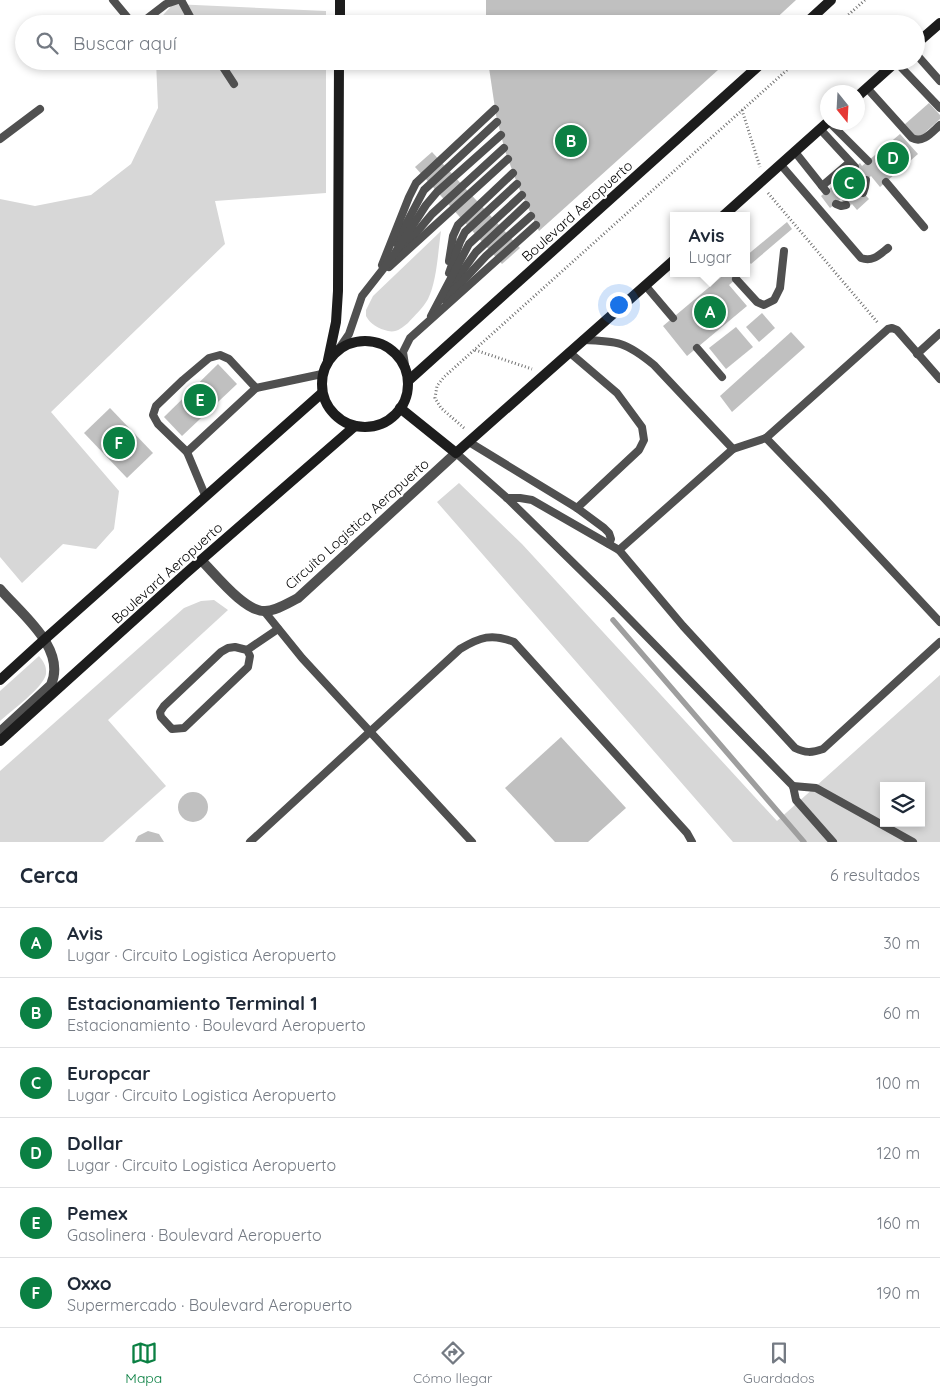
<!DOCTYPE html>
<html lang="es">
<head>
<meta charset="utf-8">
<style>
	:root { --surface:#fff; --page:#f2f2f3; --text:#1f2937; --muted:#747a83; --line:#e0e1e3; --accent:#0b8043 }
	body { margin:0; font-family:Quicksand,sans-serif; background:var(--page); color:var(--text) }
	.controls { position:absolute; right:15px; bottom:15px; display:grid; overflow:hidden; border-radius:0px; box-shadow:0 2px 8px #0003 }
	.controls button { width:45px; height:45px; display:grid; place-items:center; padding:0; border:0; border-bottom:1px solid var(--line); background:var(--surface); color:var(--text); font:25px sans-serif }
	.compass { position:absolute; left:820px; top:85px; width:45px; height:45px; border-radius:50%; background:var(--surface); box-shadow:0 2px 8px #0003; rotate:162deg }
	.you { position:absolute; left:618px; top:304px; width:18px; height:18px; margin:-12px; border:4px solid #fff; border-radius:50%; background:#1a73e8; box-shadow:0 0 0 8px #1a73e833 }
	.badge { display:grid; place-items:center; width:32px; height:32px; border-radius:50%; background:var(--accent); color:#fff; font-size:16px; font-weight:700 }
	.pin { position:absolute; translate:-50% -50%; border:2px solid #fff; box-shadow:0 1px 5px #0006 }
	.popup { position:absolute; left:670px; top:212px; width:80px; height:65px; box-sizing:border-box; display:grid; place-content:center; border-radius:0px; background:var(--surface); filter:drop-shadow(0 1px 4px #0005); font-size:16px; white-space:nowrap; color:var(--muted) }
	.popup b { font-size:19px; color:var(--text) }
	.popup::after { content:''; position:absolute; left:50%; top:100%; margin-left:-10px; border:10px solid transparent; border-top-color:var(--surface) }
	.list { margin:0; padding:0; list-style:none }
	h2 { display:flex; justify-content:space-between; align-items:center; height:65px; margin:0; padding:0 20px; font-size:21px }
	h2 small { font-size:16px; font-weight:400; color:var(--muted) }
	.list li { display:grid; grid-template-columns:32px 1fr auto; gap:15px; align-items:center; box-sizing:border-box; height:70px; padding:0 20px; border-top:1px solid var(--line) }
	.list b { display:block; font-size:19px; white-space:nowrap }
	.list p { margin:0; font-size:16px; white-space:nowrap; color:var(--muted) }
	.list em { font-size:16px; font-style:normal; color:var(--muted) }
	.icon { flex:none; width:28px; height:28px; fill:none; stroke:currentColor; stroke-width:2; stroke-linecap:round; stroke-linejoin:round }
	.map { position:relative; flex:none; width:940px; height:842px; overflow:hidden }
	.search { position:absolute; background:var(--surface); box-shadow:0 2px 8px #0003; left:15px; right:15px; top:15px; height:55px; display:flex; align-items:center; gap:12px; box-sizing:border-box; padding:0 18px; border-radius:28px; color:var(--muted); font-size:19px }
	.sheet { height:485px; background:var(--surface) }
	nav { display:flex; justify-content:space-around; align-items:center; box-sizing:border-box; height:70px; border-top:1px solid var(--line); background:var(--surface); font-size:14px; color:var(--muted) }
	nav a { display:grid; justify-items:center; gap:2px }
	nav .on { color:var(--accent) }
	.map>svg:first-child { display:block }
	.green { fill:#d7d7d7; fill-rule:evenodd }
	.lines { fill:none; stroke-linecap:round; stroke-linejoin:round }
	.stream { stroke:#9e9e9e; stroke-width:5.5 }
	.building { fill:#c0c0c0 }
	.path { stroke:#727272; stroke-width:3; stroke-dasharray:1 2.5; stroke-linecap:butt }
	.lane { stroke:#505050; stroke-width:8 }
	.street { stroke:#505050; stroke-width:10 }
	.secondary { stroke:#1d1d1d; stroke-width:10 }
	.labels { text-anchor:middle; stroke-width:4.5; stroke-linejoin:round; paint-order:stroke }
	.street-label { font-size:14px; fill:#000; stroke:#fff }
</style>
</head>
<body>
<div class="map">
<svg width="940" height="842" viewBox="0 0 940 842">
	<rect width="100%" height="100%" fill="#fff"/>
	<g class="green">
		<path d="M173,4L326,11V24H155Z"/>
		<path d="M156,61H326V193L215,201L225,244L51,412L119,491L114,529L96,549L63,544L22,583L0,557V199L35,206L91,195L131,164L158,108Z"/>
		<path d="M441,231C438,251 437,281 428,299C423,308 415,315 408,323C402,328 396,333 388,331C379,329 370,324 366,316V310L373,296Z"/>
		<path d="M459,483L522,544L777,821L940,675V842H733L437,502ZM884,786H921V823H884Z"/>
		<path d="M214,600L228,610L108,720L166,786L103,842H0V771L184,608L201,601Z"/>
		<path d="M39,656C43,661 47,666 46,674C44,687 11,711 0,721V691Z"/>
	</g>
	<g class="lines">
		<path class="stream" d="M613,620L804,842"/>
	</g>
	<g class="building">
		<path d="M486,0H796L770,24H486Z"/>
		<path d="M488,61H728L539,231L518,186L505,151L496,115Z"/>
		<path d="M929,103L940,115V119L917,140L904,125Z"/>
		<path d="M900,134L918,154L880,187L871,176L858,187L869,199L857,210L852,204L848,208L841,199L830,208L821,196L860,163L862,166Z"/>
		<path d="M432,152L520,248L502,264L415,167Z"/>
		<path d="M787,222L792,229L751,264L746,259V256Z"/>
		<path d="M726,273H743L729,285L747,306L687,356L663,326Z"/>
		<path d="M762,313L775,328L759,342L746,327Z"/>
		<path d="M736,327L753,347L726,369L709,348Z"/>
		<path d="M791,332L805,347L732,412L720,396Z"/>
		<path d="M218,364L237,384L182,436L164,417Z"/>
		<path d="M110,408L153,453L127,478L84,433Z"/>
		<path d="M561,737L626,808L588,842H555L505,788Z"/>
		<circle cx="193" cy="807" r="15"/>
		<path d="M148,831L159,834L164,842H135L138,836Z"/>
	</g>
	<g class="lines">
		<g class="path">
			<path d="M838,24L865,0"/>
			<path d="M742,110L760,167"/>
			<path d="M768,193L878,323"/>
			<path d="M475,350L532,369"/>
			<path d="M464,428L441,408L435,398L437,386L444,377L797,61"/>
		</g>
		<g class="lane">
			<path d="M113,0L133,24"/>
			<path d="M181,0L194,24"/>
			<path d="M140,24L166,4L178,0"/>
			<path d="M916,54L940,81"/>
			<path d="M219,61L234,84"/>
			<path d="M896,62L940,108"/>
			<path d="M867,88L912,138C923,144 932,132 940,125"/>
			<path d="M829,122L868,161"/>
			<path d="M820,129L855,167"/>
			<path d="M0,139L40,109"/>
			<path d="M795,152L826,191"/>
			<path d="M781,165L861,258C873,262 879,255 888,248"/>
			<path d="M886,182L924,227"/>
			<path d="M822,186L850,162"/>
			<path d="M863,193L865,187L866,180"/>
			<path d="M836,204L841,206L846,205"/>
			<path d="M396,243L424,190L497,122"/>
			<path d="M400,252L432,214L504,148"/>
			<path d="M449,261L453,236L458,225L513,173"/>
			<path d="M382,265L409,197L416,183L495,109"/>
			<path d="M389,267L508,159"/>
			<path d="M449,273L460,242L465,232L517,184"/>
			<path d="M736,279L757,302L764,305L774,300L780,288L784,251"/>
			<path d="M645,285L673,318"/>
			<path d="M449,290L476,252L526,205"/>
			<path d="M445,300L486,256L531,216"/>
			<path d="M431,316L469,244L522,195"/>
			<path d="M583,340C618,341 626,342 654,365L733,449"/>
			<path d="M697,348L722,377"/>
			<path d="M338,350L349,334L362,296L391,259L426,205L437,192L501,135"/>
			<path d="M569,352L617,393L642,427L644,440L639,450L577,508"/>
			<path d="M917,354L940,333"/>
			<path d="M406,371L403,352L410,338L536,225"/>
			<path d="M766,438L824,498L940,622"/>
			<path d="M469,442L577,508L604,528L609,533L611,539L609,544"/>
			<path d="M187,452L256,388"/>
			<path d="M456,453L507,498L607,596L793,786L796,800L833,842"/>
			<path d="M205,495L187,452L158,424L153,415L156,406L183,380L209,358L220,355L229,359L256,388L322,374"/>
			<path d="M507,498H520L532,500L619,550L683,626L795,748C805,753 812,753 823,749L940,642"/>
			<path d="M619,550L733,449L766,438L888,329L892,328L897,330L940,379"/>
			<path d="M264,611L302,658L472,842"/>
			<path d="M235,647L247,650L250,656L248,667L184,728L172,729L161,717L160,712L164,706L221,652L228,648Z"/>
			<path d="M247,650L278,629"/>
			<path d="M793,786L816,788L913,842"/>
			<path d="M250,842L460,649C480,637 492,633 514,642L687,833L692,842"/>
		</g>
		<g class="street">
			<path d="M202,561C216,575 245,612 265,611C276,611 288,603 298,598L456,453"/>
			<path d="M0,589C21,614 67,648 51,685L0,732"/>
		</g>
		<g class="secondary">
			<path d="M340,24V0"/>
			<path d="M805,24L831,0"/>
			<path d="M916,44L940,23"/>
			<path d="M858,96L897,61"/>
			<path d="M723,216L828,122"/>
			<circle cx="365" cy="384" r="43"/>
			<path d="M328,360L336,322L338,291L339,61"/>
			<path d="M408,381L764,61"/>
			<path d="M400,408L456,453L674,260"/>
			<path d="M0,680L45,639L322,393"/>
			<path d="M0,741L185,574L355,426"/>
		</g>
	</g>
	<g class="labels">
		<g class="street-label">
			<text transform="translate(577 211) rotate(-42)" y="5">Boulevard Aeropuerto</text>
			<text transform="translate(357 524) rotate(-42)" y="5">Circuito Logistica Aeropuerto</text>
			<text transform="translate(167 573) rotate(-42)" y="5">Boulevard Aeropuerto</text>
		</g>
	</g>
</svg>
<div class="controls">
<button><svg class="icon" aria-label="layers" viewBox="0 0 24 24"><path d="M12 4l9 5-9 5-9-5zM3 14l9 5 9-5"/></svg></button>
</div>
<svg class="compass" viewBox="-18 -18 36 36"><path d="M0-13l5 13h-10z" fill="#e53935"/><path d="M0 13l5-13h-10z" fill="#747a83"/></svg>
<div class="you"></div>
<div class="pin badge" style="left:710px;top:312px">A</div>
<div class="popup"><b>Avis</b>Lugar</div>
<div class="pin badge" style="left:571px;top:141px">B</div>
<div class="pin badge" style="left:849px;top:183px">C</div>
<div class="pin badge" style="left:893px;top:158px">D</div>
<div class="pin badge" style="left:200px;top:400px">E</div>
<div class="pin badge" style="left:119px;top:443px">F</div>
<div class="search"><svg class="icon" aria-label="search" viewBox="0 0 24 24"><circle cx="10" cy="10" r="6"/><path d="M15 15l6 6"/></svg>Buscar aquí</div>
</div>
<section class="sheet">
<h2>Cerca<small>6 resultados</small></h2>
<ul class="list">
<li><span class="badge">A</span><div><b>Avis</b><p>Lugar · Circuito Logistica Aeropuerto</p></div><em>30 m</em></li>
<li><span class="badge">B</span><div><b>Estacionamiento Terminal 1</b><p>Estacionamiento · Boulevard Aeropuerto</p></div><em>60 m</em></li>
<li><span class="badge">C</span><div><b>Europcar</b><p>Lugar · Circuito Logistica Aeropuerto</p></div><em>100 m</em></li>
<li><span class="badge">D</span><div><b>Dollar</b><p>Lugar · Circuito Logistica Aeropuerto</p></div><em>120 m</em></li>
<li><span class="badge">E</span><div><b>Pemex</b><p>Gasolinera · Boulevard Aeropuerto</p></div><em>160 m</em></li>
<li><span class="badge">F</span><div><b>Oxxo</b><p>Supermercado · Boulevard Aeropuerto</p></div><em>190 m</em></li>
</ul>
</section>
<nav>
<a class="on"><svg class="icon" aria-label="map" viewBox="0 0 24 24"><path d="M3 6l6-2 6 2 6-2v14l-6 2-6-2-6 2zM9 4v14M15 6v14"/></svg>Mapa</a>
<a><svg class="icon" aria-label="directions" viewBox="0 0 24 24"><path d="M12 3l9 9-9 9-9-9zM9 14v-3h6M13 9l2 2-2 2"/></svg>Cómo llegar</a>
<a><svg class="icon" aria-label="saved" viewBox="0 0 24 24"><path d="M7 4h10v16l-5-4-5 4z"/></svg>Guardados</a>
</nav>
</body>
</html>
